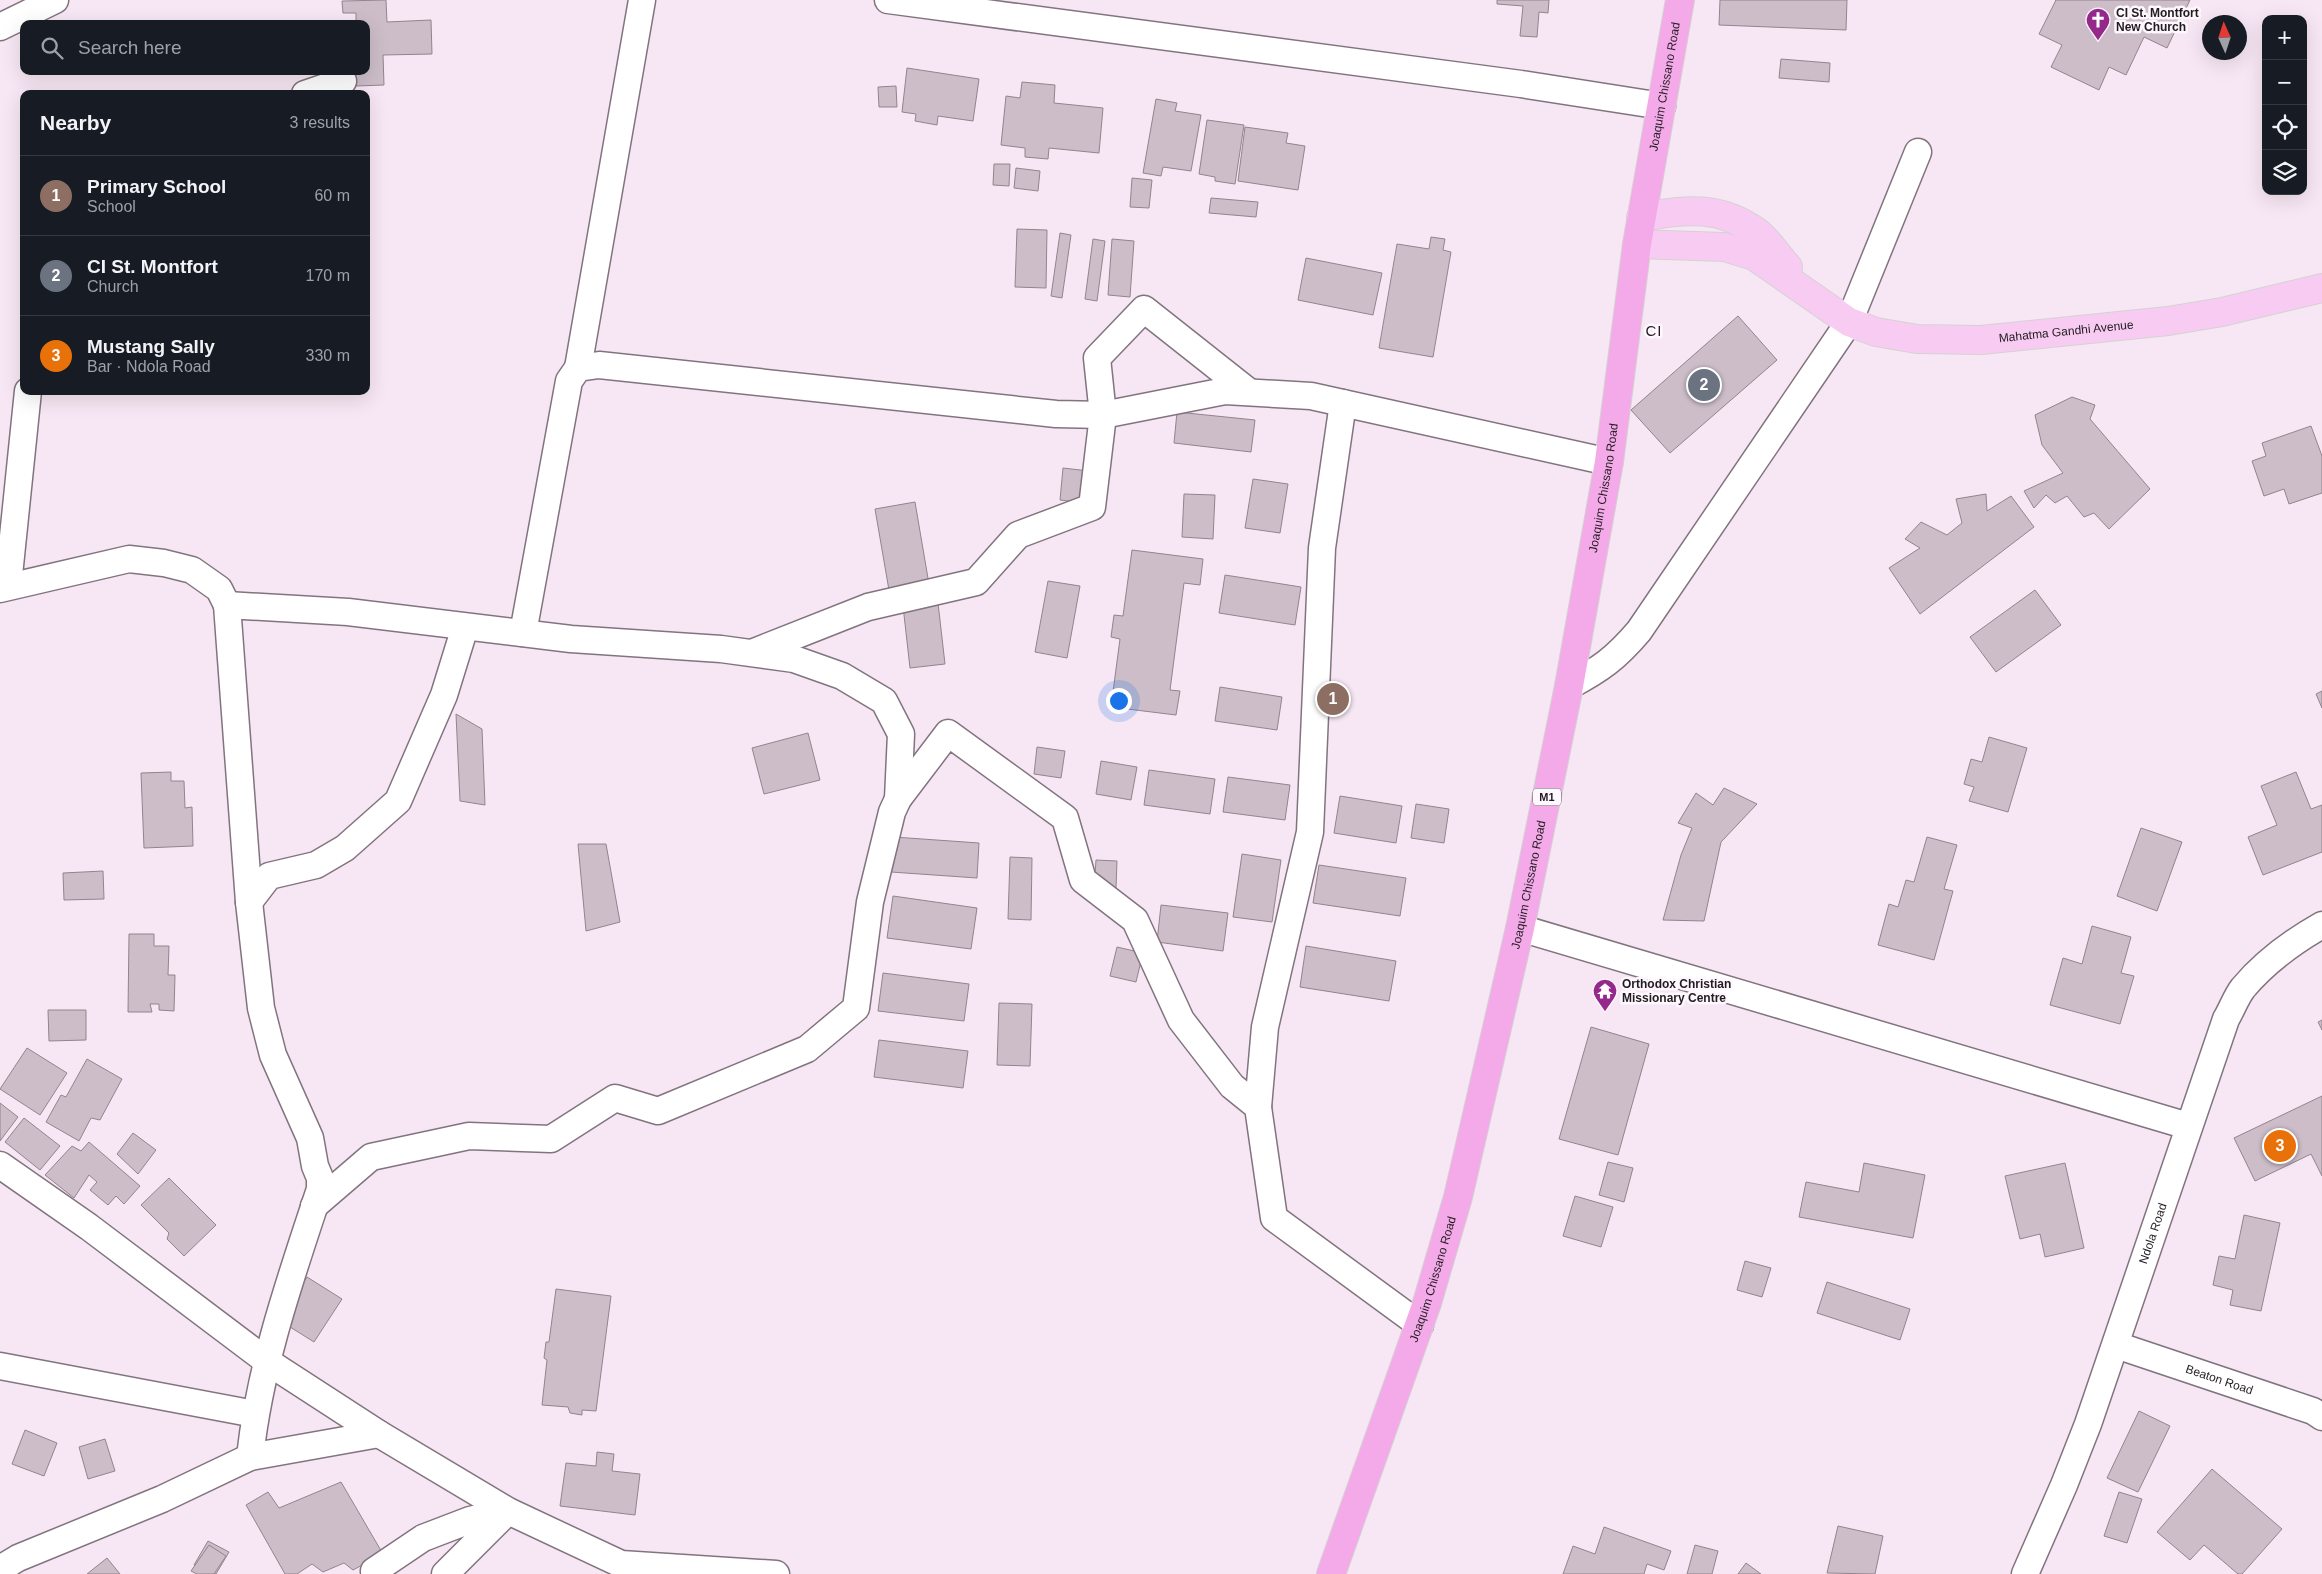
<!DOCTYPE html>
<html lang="en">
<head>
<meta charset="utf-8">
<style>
	:root { --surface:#171b24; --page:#20242c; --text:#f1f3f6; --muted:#9ea1a6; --line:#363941; --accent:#c898c6 }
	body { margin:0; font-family:Arial,sans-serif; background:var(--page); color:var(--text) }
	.controls { position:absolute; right:15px; top:15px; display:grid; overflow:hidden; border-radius:10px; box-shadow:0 5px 20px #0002 }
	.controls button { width:45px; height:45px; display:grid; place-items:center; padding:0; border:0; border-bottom:1px solid var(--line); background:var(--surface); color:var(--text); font:25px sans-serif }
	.compass { position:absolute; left:2202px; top:15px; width:45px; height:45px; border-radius:50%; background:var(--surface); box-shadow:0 5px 20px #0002; rotate:357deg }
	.you { position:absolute; left:1118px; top:700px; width:18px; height:18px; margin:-12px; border:4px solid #fff; border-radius:50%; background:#1a73e8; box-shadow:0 0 0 8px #1a73e833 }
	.badge { display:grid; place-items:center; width:32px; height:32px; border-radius:50%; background:var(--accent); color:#fff; font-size:16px; font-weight:700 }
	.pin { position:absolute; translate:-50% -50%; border:2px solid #fff; box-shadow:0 1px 5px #0006 }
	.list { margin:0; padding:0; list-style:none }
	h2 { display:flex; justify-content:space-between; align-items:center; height:65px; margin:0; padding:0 20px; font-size:21px }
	h2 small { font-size:16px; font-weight:400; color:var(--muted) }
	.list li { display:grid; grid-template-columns:32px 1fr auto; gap:15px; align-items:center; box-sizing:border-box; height:80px; padding:0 20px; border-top:1px solid var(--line) }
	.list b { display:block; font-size:19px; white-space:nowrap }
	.list p { margin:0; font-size:16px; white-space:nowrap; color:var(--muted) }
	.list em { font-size:16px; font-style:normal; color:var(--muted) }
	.icon { flex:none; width:28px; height:28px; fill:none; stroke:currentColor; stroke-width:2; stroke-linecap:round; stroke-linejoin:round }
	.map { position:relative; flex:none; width:2322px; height:1574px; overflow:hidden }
	.search { position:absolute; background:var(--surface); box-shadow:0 5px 20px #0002; left:20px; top:20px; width:350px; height:55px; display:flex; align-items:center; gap:12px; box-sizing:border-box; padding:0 18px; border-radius:10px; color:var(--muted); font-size:19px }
	.panel { position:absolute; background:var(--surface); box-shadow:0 5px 20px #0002; left:20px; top:90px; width:350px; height:305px; border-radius:10px }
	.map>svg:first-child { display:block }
	.building { fill:#ccbdc9; stroke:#92848f }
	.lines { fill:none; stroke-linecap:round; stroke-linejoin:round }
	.minor-casing { stroke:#82747f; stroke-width:29 }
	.major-casing { stroke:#d3d2d2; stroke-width:30 }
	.highway-casing { stroke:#d3d2d2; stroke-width:30 }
	.minor { stroke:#fff; stroke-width:26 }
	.major { stroke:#f8ccf2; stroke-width:28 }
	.highway { stroke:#f4aae9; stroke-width:28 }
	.labels { text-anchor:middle; stroke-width:5; stroke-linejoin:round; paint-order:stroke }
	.shield { fill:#fef7fd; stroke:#635e62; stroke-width:1 }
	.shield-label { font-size:11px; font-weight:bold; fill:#211c20 }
	.poi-label { font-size:12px; font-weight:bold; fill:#211c20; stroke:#fef7fd; text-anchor:start }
	.street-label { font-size:12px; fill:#211c20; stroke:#fef7fd }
	.quarter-label { font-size:15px; letter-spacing:1px; fill:#211c20; stroke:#fef7fd }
</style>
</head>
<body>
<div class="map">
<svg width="2322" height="1574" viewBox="0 0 2322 1574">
	<rect width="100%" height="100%" fill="#f7e7f4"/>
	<g class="building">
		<path d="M386,0L387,22L431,20L432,54L383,55L384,85L356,86L355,78L342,71H366V24H356V13H343L342,1Z"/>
		<path d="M1497,0H1549L1548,13L1539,12L1537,37L1520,36L1523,6L1497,4Z"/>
		<path d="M1720,0H1847L1846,30L1719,25Z"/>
		<path d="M2056,0H2055H2190L2167,48L2144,37L2126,75L2109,67L2099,90L2051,67L2062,45L2039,34Z"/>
		<path d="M1781,59L1830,63L1829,82L1779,78Z"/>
		<path d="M907,68L979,79L973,121L938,116L937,125L915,121L916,114L902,112Z"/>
		<path d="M1022,82L1055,85L1054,103L1103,108L1099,153L1049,148L1048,159L1025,157V148L1001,145L1006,96L1020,98Z"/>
		<path d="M896,86L897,107H879L878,87Z"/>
		<path d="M1156,99L1177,103L1175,111L1201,115L1191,171L1163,167L1161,176L1143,173Z"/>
		<path d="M1207,120L1244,125L1235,184L1215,181V177L1199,174Z"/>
		<path d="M1245,127L1288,133L1286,143L1305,146L1298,190L1238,181Z"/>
		<path d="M994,164H1010L1009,186L993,185Z"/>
		<path d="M1016,168L1040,171L1038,191L1014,188Z"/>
		<path d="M1132,178L1152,180L1149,208L1130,207Z"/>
		<path d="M1211,198L1258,202L1256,217L1209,213Z"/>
		<path d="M1017,229L1047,230L1046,288L1015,287Z"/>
		<path d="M1060,233L1071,235L1062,298L1051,296Z"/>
		<path d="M1431,237L1445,239L1443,250L1451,252L1433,357L1379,348L1397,244L1429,249Z"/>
		<path d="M1093,239L1105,241L1097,301L1085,299Z"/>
		<path d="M1112,239L1134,241L1130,297L1108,295Z"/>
		<path d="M1306,258L1382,273L1373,315L1298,300Z"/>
		<path d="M1738,316L1777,360L1670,453L1631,410Z"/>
		<path d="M2072,397L2095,405L2090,419L2150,489L2109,529L2094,513L2084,517L2067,496L2055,503L2046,495L2034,508L2024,491L2063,473L2042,445L2035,415Z"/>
		<path d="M1177,412L1255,420L1251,452L1174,443Z"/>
		<path d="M2311,426L2322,456V493L2289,504L2284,489L2264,496L2252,461L2266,456L2262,443Z"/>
		<path d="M1063,468L1089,471L1086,503L1060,500Z"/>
		<path d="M1253,479L1288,484L1280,533L1245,528Z"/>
		<path d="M1184,494L1215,495L1213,539L1182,537Z"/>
		<path d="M1986,494L1987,511L2011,496L2034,527L1920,614L1889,568L1920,548L1905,539L1921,522L1947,535L1962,523L1956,499Z"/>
		<path d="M915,502L930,590L890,596L875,509Z"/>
		<path d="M1132,550L1203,559L1200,585L1184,583L1170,690L1180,691L1176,715L1111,707L1120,639L1111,637L1114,615L1123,616Z"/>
		<path d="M1225,575L1301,587L1295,625L1219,613Z"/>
		<path d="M1048,581L1080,586L1067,658L1035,652Z"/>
		<path d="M2035,590L2061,625L1996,672L1970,637Z"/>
		<path d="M938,603L945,664L910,668L903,606Z"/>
		<path d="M1220,687L1282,697L1277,730L1215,721Z"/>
		<path d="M2322,691V708L2316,694Z"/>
		<path d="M456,714L482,729L485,805L460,801Z"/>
		<path d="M808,733L820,780L764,794L752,748Z"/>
		<path d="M1989,737L2027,748L2008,812L1969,801L1974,787L1964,784L1971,759L1982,762Z"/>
		<path d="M1037,747L1065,751L1061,778L1034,774Z"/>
		<path d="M1101,761L1137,767L1131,800L1096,794Z"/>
		<path d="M1149,770L1215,779L1210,814L1144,805Z"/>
		<path d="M171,772V781H184L185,808L192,807L193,846L144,848L141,773Z"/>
		<path d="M2296,772L2311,809L2322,805V852L2263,875L2248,837L2277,825L2261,786Z"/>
		<path d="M1228,777L1290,785L1285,820L1223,812Z"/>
		<path d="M1724,788L1757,804L1721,842L1704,921L1663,920L1681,855L1692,828L1678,823L1696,793L1713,805Z"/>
		<path d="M1340,796L1402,806L1396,843L1334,833Z"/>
		<path d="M1416,804L1449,809L1444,843L1411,838Z"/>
		<path d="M2141,828L2182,842L2157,911L2117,896Z"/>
		<path d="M894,837L979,843L977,878L891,872Z"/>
		<path d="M1927,837L1957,845L1944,889L1953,891L1934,960L1878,945L1889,904L1898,907L1906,880L1914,882Z"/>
		<path d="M578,844H606L620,922L586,931Z"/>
		<path d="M1242,854L1281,860L1272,922L1233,917Z"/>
		<path d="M1010,857L1032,858L1031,920L1008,919Z"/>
		<path d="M1096,860L1117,861L1116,888L1094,887Z"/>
		<path d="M1319,865L1406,878L1400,916L1313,903Z"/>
		<path d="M103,871L104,899L64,900L63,873Z"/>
		<path d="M893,896L977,908L971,949L887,938Z"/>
		<path d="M1161,905L1228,913L1223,951L1157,942Z"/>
		<path d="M2092,926L2131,937L2121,973L2134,976L2120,1024L2050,1005L2063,958L2082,964Z"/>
		<path d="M129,934H154V946H169L168,975H175L174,1011L159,1010V1004H150L152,1012H128Z"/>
		<path d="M1306,946L1396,961L1389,1001L1300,987Z"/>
		<path d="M1117,947L1143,953L1136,982L1110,976Z"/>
		<path d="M883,973L969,984L964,1021L878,1011Z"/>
		<path d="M999,1003L1032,1004L1030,1066L997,1065Z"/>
		<path d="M48,1010H86V1040L49,1041Z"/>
		<path d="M2322,1020V1030L2318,1022Z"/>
		<path d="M1591,1027L1649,1044L1618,1155L1559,1139Z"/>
		<path d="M879,1040L968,1051L963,1088L874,1077Z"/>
		<path d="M27,1048L67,1073L40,1115L0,1089Z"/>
		<path d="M87,1059L122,1079L100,1120L91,1118L79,1141L46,1122L61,1095L66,1097Z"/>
		<path d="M2322,1096V1176L2311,1154L2255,1181L2234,1138Z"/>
		<path d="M0,1103L18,1117L0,1141Z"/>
		<path d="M24,1118L60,1146L40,1170L5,1142Z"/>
		<path d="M133,1133L156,1150L138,1174L117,1154Z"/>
		<path d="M89,1142L140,1186L124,1204L116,1196L108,1205L90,1190L97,1182L89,1175L74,1198L45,1175L72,1146L81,1151Z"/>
		<path d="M1608,1162L1633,1168L1624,1202L1599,1195Z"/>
		<path d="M1864,1163L1925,1175L1913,1238L1799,1217L1806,1182L1859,1192Z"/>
		<path d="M2065,1163L2084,1248L2045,1257L2040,1234L2020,1239L2005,1176Z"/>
		<path d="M169,1178L216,1225L184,1256L167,1239L169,1233L141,1205Z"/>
		<path d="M1575,1196L1613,1207L1601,1247L1563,1236Z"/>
		<path d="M2244,1215L2280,1223L2261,1311L2230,1305L2233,1290L2213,1285L2219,1256L2235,1259Z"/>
		<path d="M1745,1261L1771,1268L1762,1297L1737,1290Z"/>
		<path d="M307,1277L342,1299L314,1342L279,1320Z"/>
		<path d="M1827,1282L1910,1309L1900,1340L1817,1313Z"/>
		<path d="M556,1289L611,1296L596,1411L582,1410V1415L570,1413L568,1407L542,1405L547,1360L544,1358L546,1342H549Z"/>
		<path d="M2139,1411L2170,1426L2138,1492L2107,1478Z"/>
		<path d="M25,1430L57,1443L44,1476L12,1464Z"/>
		<path d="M105,1439L115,1471L88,1479L79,1447Z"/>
		<path d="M597,1452L614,1454L612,1471L640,1474L635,1515L560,1506L566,1463L596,1466Z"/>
		<path d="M2212,1469L2282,1529L2242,1574H2238L2204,1545L2190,1560L2157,1532Z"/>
		<path d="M341,1482L383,1554L353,1570L344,1563L323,1572L312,1564L297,1574H285L246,1505L268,1492L279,1508Z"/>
		<path d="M2119,1492L2142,1499L2127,1543L2104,1536Z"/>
		<path d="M1838,1526L1883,1536L1875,1574L1827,1573Z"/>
		<path d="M1604,1527L1671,1551L1664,1570L1647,1564L1644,1574H1563L1573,1546L1595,1554Z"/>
		<path d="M208,1541L229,1552L216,1574H209L194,1565Z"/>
		<path d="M209,1545L226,1556L214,1574H197L191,1571Z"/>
		<path d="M1695,1545L1718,1551L1712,1574H1687Z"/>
		<path d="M107,1558L120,1574H87Z"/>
		<path d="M1746,1563L1761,1574H1738Z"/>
	</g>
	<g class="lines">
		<defs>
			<g id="minor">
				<path d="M888,0L1521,84L1662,106"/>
				<path d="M0,27L55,0"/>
				<path d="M305,94L343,81"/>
				<path d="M578,368L642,0"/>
				<path d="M8,585L28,391"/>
				<path d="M0,589L129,559L164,563L192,570L219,589L227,605"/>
				<path d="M523,633L569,381L578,368L599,365L1056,414L1103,415L1225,391L1311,396L1609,462"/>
				<path d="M754,652L868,607L976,582L1018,535L1092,507L1103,415L1097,358L1144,309L1249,392"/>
				<path d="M1569,686C1601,669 1616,658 1639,631L1849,322L1918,152"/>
				<path d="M249,902L269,876L316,865L345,848L398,801L444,695L465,627"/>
				<path d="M1520,928L2188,1126"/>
				<path d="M1258,1107L1265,1027L1310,832L1322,548L1343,403"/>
				<path d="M0,1165L89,1227L268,1362L379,1434L508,1511L621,1564L776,1574"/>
				<path d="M314,1206L371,1157L469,1136L551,1139L615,1098L658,1111L807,1049L856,1008L870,902L892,812L898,799L948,733L1065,818L1083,880L1135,920L1181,1020L1232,1086L1258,1107L1274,1218L1420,1325"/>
				<path id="s1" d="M2116,1345L2313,1411L2322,1417"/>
				<path d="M0,1366L255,1414"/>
				<path d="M379,1434L250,1457C260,1364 291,1277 320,1189V1178L315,1166L310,1138L273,1055L261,1008L249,902L227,605L348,612L571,639L721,649L794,659L842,676L884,701L901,734L898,799"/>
				<path d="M0,1569L18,1558L162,1499L250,1457"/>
				<path d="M374,1571L423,1538L470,1520L508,1511L445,1574"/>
				<path id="s2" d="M2025,1574L2064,1485L2088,1424L2226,1019C2232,1009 2236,997 2243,988C2265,962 2292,942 2322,925"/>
			</g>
			<g id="major">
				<path d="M1641,217C1686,210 1717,204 1757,232C1768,240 1778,256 1788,267"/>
				<path id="s3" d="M1637,244L1724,247L1754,256L1849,322L1876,332L1917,339L1981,340L2168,321L2222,312L2322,288"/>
			</g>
			<g id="highway">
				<path id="s4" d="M1331,1574L1427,1303L1458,1197L1520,928L1569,686L1609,462L1637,244L1680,0"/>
			</g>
		</defs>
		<use href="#minor" class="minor-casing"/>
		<use href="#major" class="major-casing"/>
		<use href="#highway" class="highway-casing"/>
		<use href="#minor" class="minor"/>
		<use href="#major" class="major"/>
		<use href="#highway" class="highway"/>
	</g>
	<defs>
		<symbol id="church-pin" viewBox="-11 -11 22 30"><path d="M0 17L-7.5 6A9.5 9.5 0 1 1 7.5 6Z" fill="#95298b" stroke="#fef7fd"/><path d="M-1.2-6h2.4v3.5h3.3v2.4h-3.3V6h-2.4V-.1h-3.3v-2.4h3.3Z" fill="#fff"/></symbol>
		<symbol id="temple-pin" viewBox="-11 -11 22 30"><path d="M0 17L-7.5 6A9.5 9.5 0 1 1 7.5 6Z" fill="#95298b" stroke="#fef7fd"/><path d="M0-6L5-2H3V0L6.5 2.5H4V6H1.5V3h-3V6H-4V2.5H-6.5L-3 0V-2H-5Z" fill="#fff"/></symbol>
	</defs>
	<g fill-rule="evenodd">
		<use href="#church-pin" x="2084" y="6" width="28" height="38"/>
		<use href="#temple-pin" x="1591" y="977" width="28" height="38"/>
	</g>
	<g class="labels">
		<rect class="shield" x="1533" y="788.5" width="28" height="17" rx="4"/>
		<g class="shield-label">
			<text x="1547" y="801">M1</text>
		</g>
		<g class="poi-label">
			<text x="2116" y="17">CI St. Montfort<tspan x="2116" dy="14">New Church</tspan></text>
			<text x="1622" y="988">Orthodox Christian<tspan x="1622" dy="14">Missionary Centre</tspan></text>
		</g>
		<g class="street-label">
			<text dy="4" stroke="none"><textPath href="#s4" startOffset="1528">Joaquim Chissano Road</textPath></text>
			<text dy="4" stroke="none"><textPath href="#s3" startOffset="454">Mahatma Gandhi Avenue</textPath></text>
			<text dy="4" stroke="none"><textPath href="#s4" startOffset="1122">Joaquim Chissano Road</textPath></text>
			<text dy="4" stroke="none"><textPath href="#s4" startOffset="718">Joaquim Chissano Road</textPath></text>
			<text dy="4" stroke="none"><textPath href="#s2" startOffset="364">Ndola Road</textPath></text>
			<text dy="4" stroke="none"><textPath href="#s4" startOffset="312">Joaquim Chissano Road</textPath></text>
			<text dy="4" stroke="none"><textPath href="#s1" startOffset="109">Beaton Road</textPath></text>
		</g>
		<g class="quarter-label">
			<text x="1654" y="336">CI</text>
		</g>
	</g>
</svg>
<div class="controls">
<button>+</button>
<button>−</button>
<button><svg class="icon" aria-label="locate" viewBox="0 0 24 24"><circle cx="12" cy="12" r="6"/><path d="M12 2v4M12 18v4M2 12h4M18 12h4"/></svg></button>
<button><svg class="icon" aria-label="layers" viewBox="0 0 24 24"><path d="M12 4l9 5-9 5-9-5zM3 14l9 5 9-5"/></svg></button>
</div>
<svg class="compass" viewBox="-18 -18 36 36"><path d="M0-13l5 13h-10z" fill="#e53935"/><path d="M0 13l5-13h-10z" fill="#9ea1a6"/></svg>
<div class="you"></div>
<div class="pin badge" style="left:1333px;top:699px;background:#8d6e63">1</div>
<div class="pin badge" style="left:1704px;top:385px;background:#6b7280">2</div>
<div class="pin badge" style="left:2280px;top:1146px;background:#e8710a">3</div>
<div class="search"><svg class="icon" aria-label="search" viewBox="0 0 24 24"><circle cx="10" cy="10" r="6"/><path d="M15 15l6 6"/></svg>Search here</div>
<section class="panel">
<h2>Nearby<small>3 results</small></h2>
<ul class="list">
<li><span class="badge" style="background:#8d6e63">1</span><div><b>Primary School</b><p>School</p></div><em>60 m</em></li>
<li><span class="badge" style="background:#6b7280">2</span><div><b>CI St. Montfort</b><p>Church</p></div><em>170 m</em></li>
<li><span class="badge" style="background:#e8710a">3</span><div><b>Mustang Sally</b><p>Bar · Ndola Road</p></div><em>330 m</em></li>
</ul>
</section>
</div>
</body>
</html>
